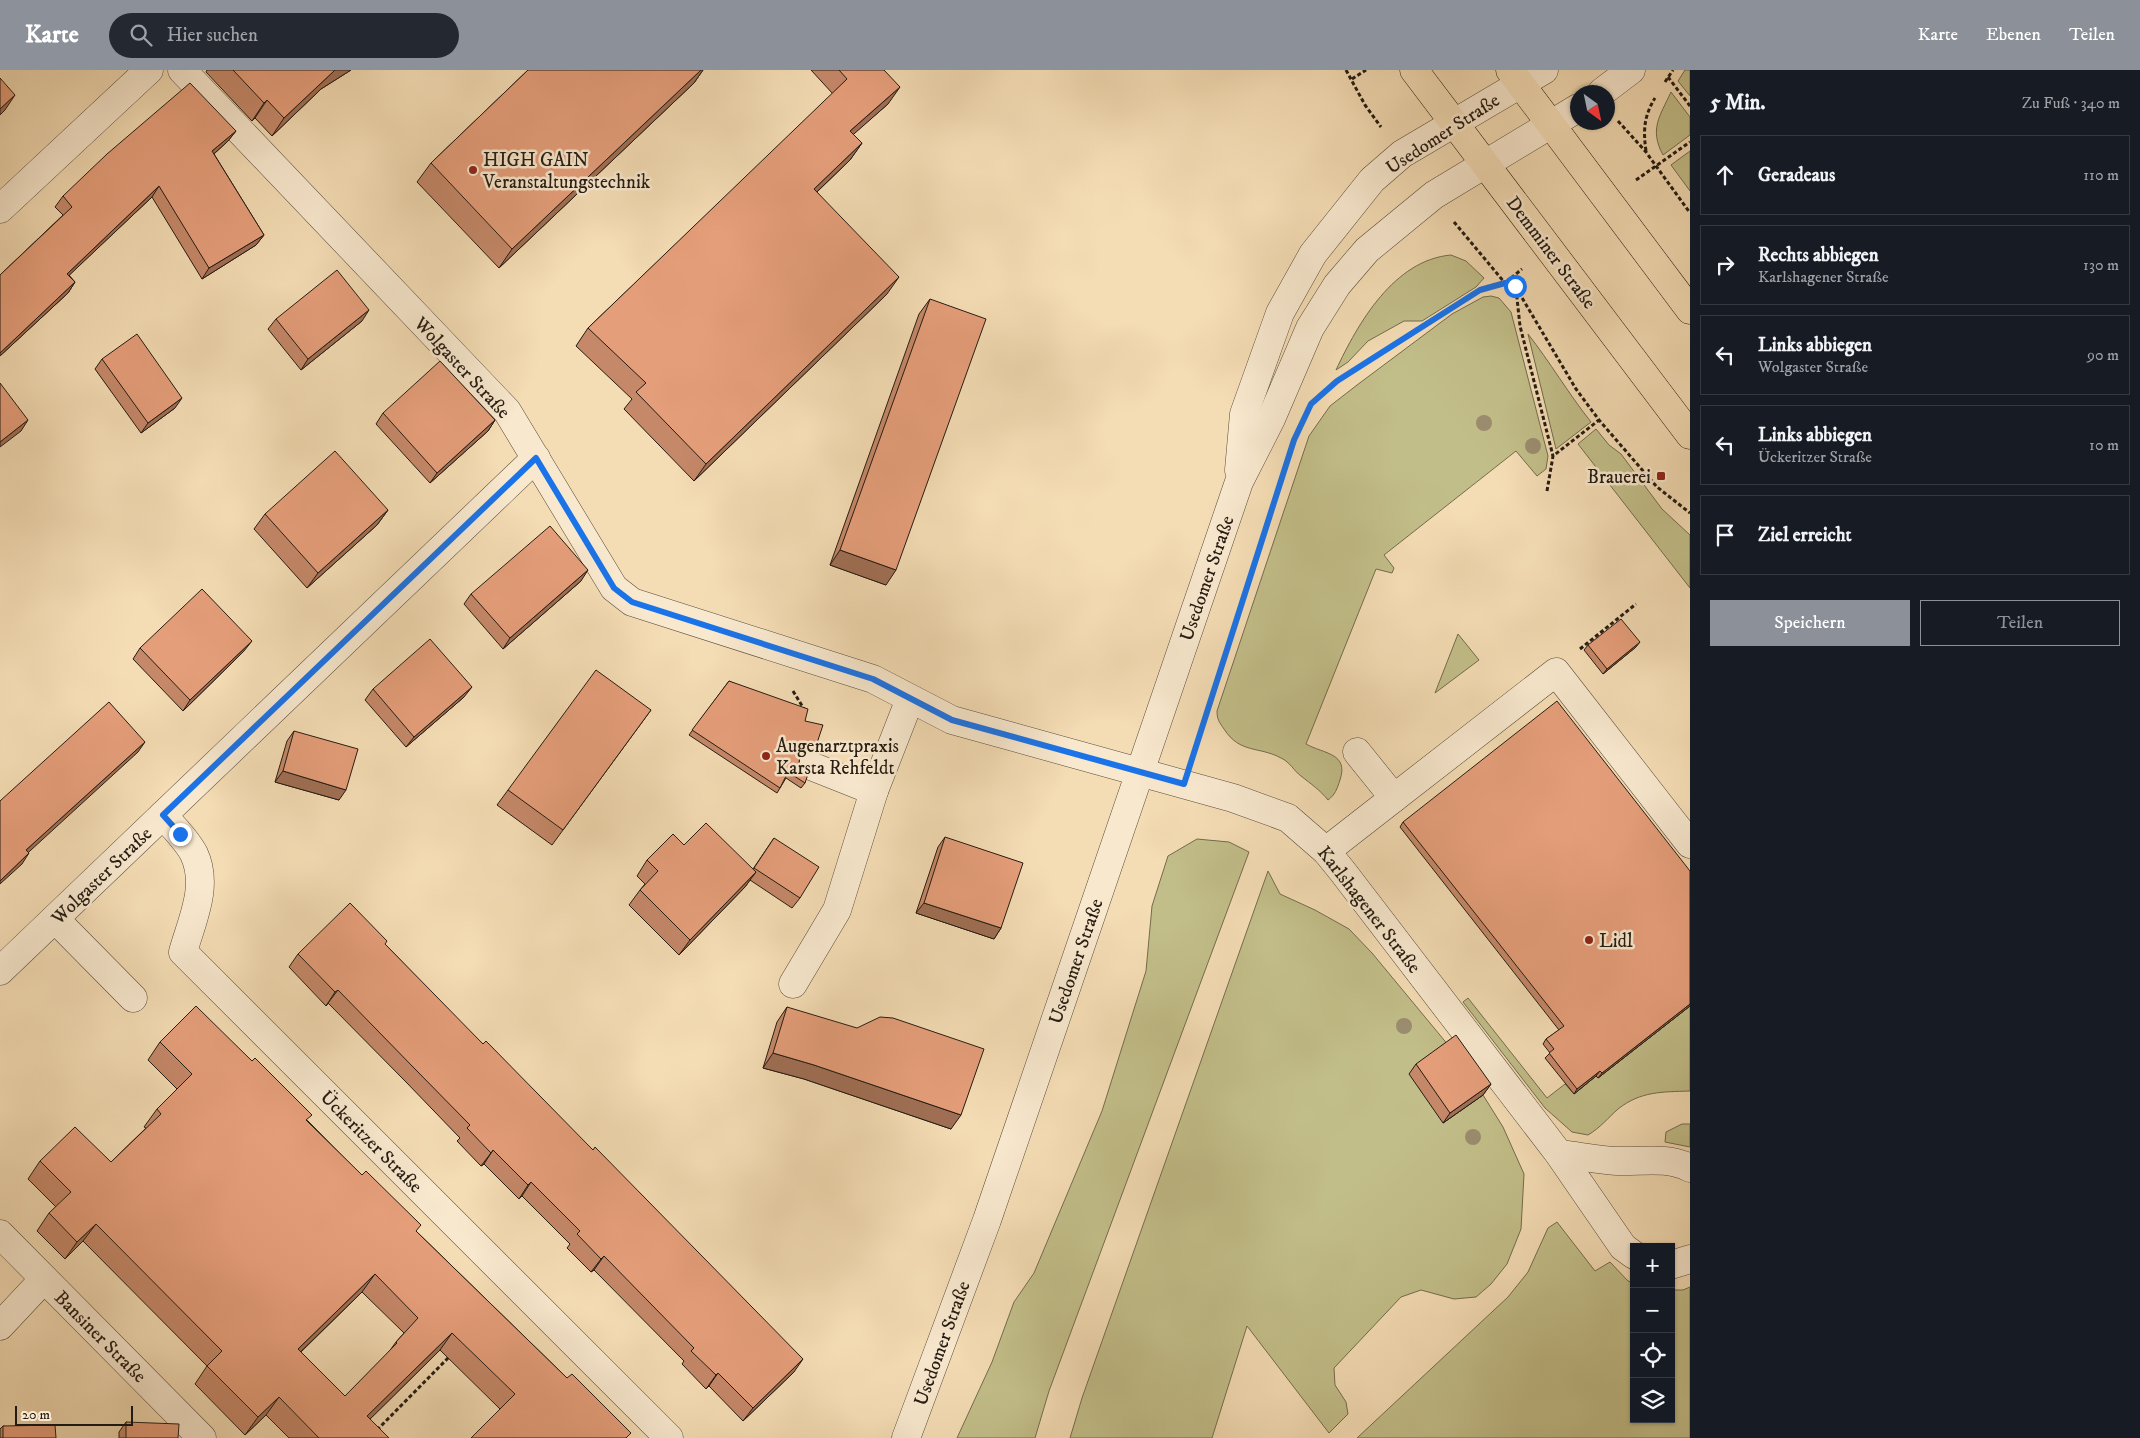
<!DOCTYPE html>
<html lang="de">
<head>
<meta charset="utf-8">
<style>
	:root { --surface:#171b24; --page:#242831; --text:#f1f3f6; --muted:#9ea1a6; --line:#363941; --accent:#8c9099 }
	body { margin:0; font-family:"IM FELL DW Pica",serif; background:var(--page); color:var(--text) }
	.controls { position:absolute; right:15px; bottom:15px; display:grid; overflow:hidden; border-radius:0px; box-shadow:0 1px 4px #0004 }
	.controls button { width:45px; height:45px; display:grid; place-items:center; padding:0; border:0; border-bottom:1px solid var(--line); background:var(--surface); color:var(--text); font:25px sans-serif }
	.compass { position:absolute; left:1570px; top:15px; width:45px; height:45px; border-radius:50%; background:var(--surface); box-shadow:0 1px 4px #0004; rotate:147deg }
	.scale { position:absolute; left:15px; bottom:12px; width:118px; box-sizing:border-box; padding-left:5px; border:2px solid #241b12; border-top:0; font-size:14px; line-height:18px; white-space:nowrap; color:#241b12; -webkit-text-stroke:4px #f8e8ce; paint-order:stroke }
	.stop { position:absolute; width:15px; height:15px; margin:-11px; border:4px solid #1a73e8; border-radius:50%; background:#fff }
	.stop.end { background:#1a73e8; border-color:#fff; box-shadow:0 1px 5px #0008 }
	.list { margin:0; padding:0; list-style:none }
	h2 { display:flex; justify-content:space-between; align-items:center; height:65px; margin:0; padding:0 20px; font-size:21px }
	h2 small { font-size:16px; font-weight:400; color:var(--muted) }
	.list li { display:grid; grid-template-columns:32px 1fr auto; gap:15px; align-items:center; box-sizing:border-box; height:80px; margin:0 10px 10px; padding:0 10px; border:1px solid var(--line); border-radius:0px }
	.list b { display:block; font-size:19px; white-space:nowrap }
	.list p { margin:0; font-size:16px; white-space:nowrap; color:var(--muted) }
	.list em { font-size:16px; font-style:normal; color:var(--muted) }
	.actions { display:flex; gap:10px; padding:15px 20px }
	.actions a { flex:1; padding:11px 0; border:1px solid var(--accent); border-radius:0px; text-align:center; font-size:18px; color:var(--accent) }
	.actions .main { background:var(--accent); color:#fff }
	.icon { flex:none; width:28px; height:28px; fill:none; stroke:currentColor; stroke-width:2; stroke-linecap:round; stroke-linejoin:round }
	.map { position:relative; flex:none; width:1690px; height:1368px; overflow:hidden }
	header { display:flex; align-items:center; gap:30px; box-sizing:border-box; height:70px; padding:0 25px; background:var(--accent); color:#fff }
	header strong { font-size:24px }
	nav { display:flex; gap:28px; margin-inline-start:auto; font-size:18px }
	.search { width:350px; height:45px; background:var(--page); display:flex; align-items:center; gap:12px; box-sizing:border-box; padding:0 18px; border-radius:28px; color:var(--muted); font-size:19px }
	main { display:flex }
	aside { flex:1; background:var(--surface) }
	.map>svg:first-child { display:block }
	.green { fill:#c2be89; stroke:#736c4e }
	.lines { fill:none; stroke-linecap:round; stroke-linejoin:round }
	.minor-casing { stroke:#584b3a; stroke-width:29 }
	.major-casing { stroke:#241b12; stroke-width:29 }
	.path { stroke:#241b12; stroke-width:3; stroke-dasharray:4 2.5; stroke-linecap:butt }
	.minor { stroke:#f8e8ce; stroke-width:28 }
	.major { stroke:#f4dcb4; stroke-width:28 }
	.tree { fill:#9b8d6f }
	.wall { fill:#c58869; stroke:#241b12; fill-rule:evenodd }
	.shaded-wall { fill:#a06f55; stroke:#241b12 }
	.building { fill:#e59e7a; stroke:#241b12; fill-rule:evenodd }
	.route { stroke:#1a73e8; stroke-width:6 }
	.poi-dot { fill:#8f2418; stroke:#f8e8ce; stroke-width:2 }
	.labels { text-anchor:middle; stroke-width:5; stroke-linejoin:round; paint-order:stroke }
	.street-label { font-size:19px; fill:#241b12; stroke:#f8e8ce }
	.poi-label { font-size:19px; fill:#241b12; stroke:#f8e8ce; text-anchor:start }
</style>
</head>
<body>
<header>
<strong>Karte</strong>
<div class="search"><svg class="icon" aria-label="search" viewBox="0 0 24 24"><circle cx="10" cy="10" r="6"/><path d="M15 15l6 6"/></svg>Hier suchen</div>
<nav><a>Karte</a><a>Ebenen</a><a>Teilen</a></nav>
</header>
<main>
<div class="map">
<svg width="1690" height="1368" viewBox="0 0 1690 1368">
	<rect width="100%" height="100%" fill="#f4dcb4"/>
	<filter id="stains"><feTurbulence type="fractalNoise" baseFrequency=".004" numOctaves="4"/><feColorMatrix values="0 0 0 0 .2 0 0 0 0 .09 0 0 0 0 .02 0 0 0 .5 -.17"/></filter>
	<radialGradient id="worn" r=".72"><stop offset=".6" stop-color="#630" stop-opacity="0"/><stop offset="1" stop-color="#630" stop-opacity=".3"/></radialGradient>
	<g class="green">
		<path d="M1685,0H1690V26L1678,11Z"/>
		<path d="M1671,22L1690,47V65L1663,85C1649,59 1660,46 1671,22Z"/>
		<path d="M1690,81V121L1671,95Z"/>
		<path d="M1451,185L1466,191L1484,208L1476,217L1422,251H1404L1368,271L1348,292L1336,300C1358,253 1394,190 1451,185Z"/>
		<path d="M1491,226L1499,228L1511,242L1548,386L1546,399L1537,406L1516,381L1384,485L1394,498L1392,503L1376,499L1306,674C1324,684 1349,683 1340,710C1337,719 1335,725 1328,730C1320,720 1311,714 1301,706C1294,701 1290,692 1281,688C1259,676 1240,684 1224,659C1219,652 1217,649 1217,641L1309,366L1330,336L1357,315L1452,244L1483,227Z"/>
		<path d="M1528,264C1550,292 1568,323 1591,352L1556,379Z"/>
		<path d="M1596,359L1609,375L1621,384L1662,439L1690,465V518L1578,374Z"/>
		<path d="M1458,564L1479,590L1435,623Z"/>
		<path d="M1197,769L1229,772L1249,782L1049,1321L1035,1368H957L992,1292L1014,1232L1034,1203L1102,1041L1146,901L1152,836L1168,786Z"/>
		<path d="M1268,801L1280,824L1315,840L1349,859L1372,883L1449,976L1443,1053L1483,1025L1503,1057L1524,1104L1521,1159L1507,1194L1491,1214L1476,1227L1454,1229L1421,1220L1401,1227L1334,1298L1335,1315L1346,1332L1348,1344L1329,1363L1247,1256L1212,1368H1070L1082,1328Z"/>
		<path d="M1468,928L1547,1028L1565,1014L1574,1024L1596,1006L1598,1008L1690,936V1021C1662,1022 1641,1021 1618,1039C1608,1048 1600,1058 1588,1065L1572,1062L1545,1038L1463,932Z"/>
		<path d="M1682,1054H1690V1077L1665,1072L1666,1062Z"/>
		<path d="M1557,1152L1595,1201L1610,1192L1628,1211L1634,1213V1349H1671V1220H1683L1690,1217V1368H1357L1508,1227L1528,1202L1548,1158Z"/>
	</g>
	<g class="lines">
		<defs>
			<g id="minor">
				<path d="M182,0L507,341L614,518L632,532L873,609L952,650L1233,728L1288,748L1326,781L1343,802L1559,1084L1623,1177L1634,1185"/>
				<path d="M1602,22L1631,0"/>
				<path d="M0,139L149,0"/>
				<path d="M1239,400L1244,344L1280,243L1313,184L1372,110L1402,84L1544,0"/>
				<path d="M811,696L874,721"/>
				<path d="M1394,728L1556,602L1690,774"/>
				<path d="M163,745C173,757 187,770 194,784C209,816 192,850 183,882L669,1368"/>
				<path d="M1326,781L1394,728L1357,682"/>
				<path d="M55,849L133,928"/>
				<path d="M0,901L536,388"/>
				<path d="M793,914L837,840L874,721L910,629"/>
				<path d="M1559,1084C1578,1086 1598,1090 1617,1091C1642,1092 1667,1086 1690,1098"/>
				<path d="M0,1164L202,1368"/>
				<path d="M1671,1195L1690,1189"/>
				<path d="M0,1256L44,1209"/>
				<path d="M906,1368L987,1150L1239,412L1271,349L1310,258L1337,215L1367,180L1434,125L1578,38"/>
			</g>
			<g id="major">
				<path d="M1414,0L1690,365"/>
				<path d="M1510,0L1690,240"/>
			</g>
		</defs>
		<use href="#minor" class="minor-casing"/>
		<use href="#major" class="major-casing"/>
		<g class="path">
			<path d="M1346,0L1365,35L1381,57"/>
			<path d="M1668,7L1690,36"/>
			<path d="M1352,9L1366,0"/>
			<path d="M1665,12L1673,0"/>
			<path d="M1618,51L1646,82L1690,143"/>
			<path d="M1646,81C1643,60 1644,46 1655,28"/>
			<path d="M1636,110L1690,72"/>
			<path d="M1454,152L1505,213L1515,216L1576,319L1599,350L1657,417L1690,443"/>
			<path d="M1516,219L1520,256L1553,386"/>
			<path d="M1319,327L1337,311L1423,255L1480,220L1505,213L1522,199"/>
			<path d="M1547,421L1553,386L1599,350"/>
			<path d="M1580,579L1636,534"/>
			<path d="M793,621L804,639"/>
			<path d="M1194,681L1282,409"/>
			<path d="M377,1360L450,1286"/>
		</g>
		<use href="#minor" class="minor"/>
		<use href="#major" class="major"/>
	</g>
	<g class="tree">
		<circle cx="1484" cy="353" r="8"/>
		<circle cx="1533" cy="376" r="8"/>
		<circle cx="1404" cy="956" r="8"/>
		<circle cx="1473" cy="1067" r="8"/>
	</g>
	<g class="wall">
		<path d="M207,0H351L321,19L272,66L255,48L252,51L206,2Z"/>
		<path d="M528,0H703L694,13L499,198L417,112L431,93Z"/>
		<path d="M811,0H884L888,34L853,64L862,73L850,90L817,122L887,224L694,411L624,339L632,329L576,276L588,258L833,24Z"/>
		<path d="M236,61L228,71L214,84L264,165L256,175L202,209L152,127L69,205L75,212L68,223L0,286V205L63,145L55,137L63,126Z"/>
		<path d="M930,229L886,515L830,495L919,244Z"/>
		<path d="M276,249L362,251L301,300L268,259Z"/>
		<path d="M102,289L175,338L141,363L95,299Z"/>
		<path d="M383,343L495,350L488,361L430,413L376,354Z"/>
		<path d="M388,440L377,455L307,518L254,459L265,444Z"/>
		<path d="M581,511L503,579L464,534L471,524Z"/>
		<path d="M1588,575L1636,577L1603,604L1584,580Z"/>
		<path d="M140,578L244,581L183,641L133,589Z"/>
		<path d="M729,611L805,651L813,681L802,684L800,686L799,693L802,700L805,713L801,718L786,708L777,723L689,665Z"/>
		<path d="M373,619L464,627L406,677L365,630Z"/>
		<path d="M651,640L552,775L497,735L508,720Z"/>
		<path d="M294,661L339,730L275,712L287,671Z"/>
		<path d="M1403,752L1690,936L1598,1008L1596,1006L1574,1024L1545,988L1550,983L1543,974L1546,969L1559,960L1400,757Z"/>
		<path d="M945,767L1001,858L994,869L916,843L938,777Z"/>
		<path d="M774,768L800,828L792,838L750,810L745,817L679,885L629,835L640,820L645,814L637,806L647,790L684,775L753,799Z"/>
		<path d="M385,874L794,1302L743,1351L709,1316L706,1319L682,1294L684,1291L594,1200L591,1202L567,1178L570,1174L522,1126L519,1129L484,1094L481,1096L457,1071L460,1068L406,1012L328,933L326,936L289,897L298,884Z"/>
		<path d="M787,937L951,1059L804,1009L763,998L777,952Z"/>
		<path d="M160,972L308,1051L417,1162L567,1308L631,1363L500,1339L440,1280L370,1349L389,1368H289L266,1345L245,1365L195,1314L207,1296L83,1171L65,1189L37,1161L49,1143L56,1137L28,1109L40,1091L111,1092L146,1058L144,1057L157,1039L177,1019L148,990ZM362,1222L404,1263L396,1272L388,1283L345,1326L301,1282Z"/>
		<path d="M1416,994L1491,1014L1483,1025L1443,1053L1409,1004Z"/>
		<path d="M126,1352L178,1368H119V1362Z"/>
		<path d="M3,1356L56,1368H0V1359Z"/>
	</g>
	<g class="shaded-wall">
		<path d="M335,0H351L321,19L272,66L284,48Z"/>
		<path d="M701,0H703L694,13L499,198L512,179Z"/>
		<path d="M900,17L888,34L838,78L850,61Z"/>
		<path d="M15,25L5,40L0,45V39Z"/>
		<path d="M267,30L255,48L252,51L264,33Z"/>
		<path d="M236,61L228,71L205,92L212,81Z"/>
		<path d="M862,73L850,90L802,136L814,119Z"/>
		<path d="M159,116L152,127L60,214L67,204Z"/>
		<path d="M264,165L256,175L202,209L209,198Z"/>
		<path d="M899,207L887,224L694,411L706,394Z"/>
		<path d="M75,212L68,223L0,286V283Z"/>
		<path d="M369,240L362,251L301,300L308,289Z"/>
		<path d="M182,328L175,338L141,363L148,353Z"/>
		<path d="M28,350L21,361L0,377V372Z"/>
		<path d="M495,350L488,361L430,413L437,403Z"/>
		<path d="M388,440L377,455L307,518L318,503Z"/>
		<path d="M840,480L896,500L886,515L830,495Z"/>
		<path d="M588,500L581,511L503,579L510,568Z"/>
		<path d="M252,571L244,581L183,641L190,630Z"/>
		<path d="M1640,572L1636,577L1603,604L1607,599Z"/>
		<path d="M472,617L464,627L406,677L414,667Z"/>
		<path d="M145,672L138,682L19,791L26,780Z"/>
		<path d="M816,676L813,681L802,684L805,678Z"/>
		<path d="M283,701L346,720L339,730L275,712Z"/>
		<path d="M29,783L22,794L0,814V811Z"/>
		<path d="M756,802L745,817L679,885L690,870Z"/>
		<path d="M924,833L1001,858L994,869L916,843Z"/>
		<path d="M338,920L328,933L326,936L335,922Z"/>
		<path d="M1690,934V936L1598,1008L1602,1003Z"/>
		<path d="M773,983L814,995L961,1045L951,1059L804,1009L763,998Z"/>
		<path d="M1600,1001L1596,1006L1574,1024L1577,1019Z"/>
		<path d="M1491,1014L1483,1025L1443,1053L1450,1043Z"/>
		<path d="M493,1080L484,1094L481,1096L491,1083Z"/>
		<path d="M531,1112L522,1126L519,1129L528,1115Z"/>
		<path d="M96,1154L83,1171L65,1189L77,1172Z"/>
		<path d="M604,1186L594,1200L591,1202L601,1189Z"/>
		<path d="M375,1204L362,1222L286,1296L298,1279Z"/>
		<path d="M452,1263L440,1280L355,1364L367,1346Z"/>
		<path d="M803,1289L794,1302L743,1351L753,1338Z"/>
		<path d="M718,1303L709,1316L706,1319L716,1305Z"/>
		<path d="M279,1327L266,1345L245,1365L258,1347Z"/>
	</g>
	<g class="building">
		<path d="M233,0H335L284,48L267,30L264,33Z"/>
		<path d="M528,0H701L512,179L431,93Z"/>
		<path d="M839,0H884L900,17L850,61L862,73L814,119L899,207L706,394L636,322L646,313L588,258L847,9Z"/>
		<path d="M0,8L15,25L0,39Z"/>
		<path d="M190,13L236,61L212,81L264,165L209,198L159,116L67,204L75,212L0,283V205L72,137L63,126L107,84Z"/>
		<path d="M337,200L369,240L308,289L276,249Z"/>
		<path d="M930,229L986,249L896,500L840,480Z"/>
		<path d="M137,264L182,328L148,353L102,289Z"/>
		<path d="M440,291L495,350L437,403L383,343Z"/>
		<path d="M0,313L28,350L0,372Z"/>
		<path d="M335,381L388,440L318,503L265,444Z"/>
		<path d="M550,456L588,500L510,568L471,524Z"/>
		<path d="M202,519L252,571L190,630L140,578Z"/>
		<path d="M1621,549L1640,572L1607,599L1588,575Z"/>
		<path d="M430,569L472,617L414,667L373,619Z"/>
		<path d="M596,600L651,640L563,760L508,720Z"/>
		<path d="M729,611L808,639L805,651L823,655L816,676L805,678L800,685L799,693L802,700L808,704L805,713L788,702L780,718L692,660Z"/>
		<path d="M1557,631L1690,801V934L1602,1003L1600,1001L1577,1019L1549,983L1554,979L1546,969L1564,956L1403,752Z"/>
		<path d="M109,632L145,672L26,780L29,783L0,811V731Z"/>
		<path d="M294,661L358,679L346,720L283,701Z"/>
		<path d="M706,753L756,802L690,870L640,820L658,801L647,790L673,764L684,775Z"/>
		<path d="M945,767L1023,793L1001,858L924,833Z"/>
		<path d="M774,768L819,797L800,828L754,798Z"/>
		<path d="M350,833L387,871L385,874L483,974L486,971L593,1080L595,1077L803,1289L753,1338L718,1303L716,1305L691,1281L694,1278L604,1186L601,1189L577,1164L580,1161L531,1112L528,1115L493,1080L491,1083L467,1058L470,1055L415,999L338,920L335,922L298,884Z"/>
		<path d="M196,936L252,991L255,988L312,1045L306,1050L362,1105L366,1101L421,1155L416,1161L567,1308L572,1304L631,1363L626,1368H471L515,1324L452,1263L367,1346L389,1368H319L279,1327L258,1347L207,1296L222,1281L96,1154L77,1172L49,1143L71,1122L40,1091L75,1057L111,1092L161,1044L157,1039L192,1004L160,972ZM375,1204L418,1248L396,1272L397,1273L345,1326L298,1279Z"/>
		<path d="M787,937L857,958L880,947L893,948L984,979L961,1045L814,995L773,983Z"/>
		<path d="M1456,965L1491,1014L1450,1043L1416,994Z"/>
		<path d="M126,1352L179,1354L178,1368H126Z"/>
		<path d="M55,1355L56,1368H3V1356Z"/>
	</g>
	<g class="lines">
		<path class="route" d="M180,764L163,745L536,388L614,518L632,532L873,609L952,650L1184,714L1294,370L1311,334L1337,311L1480,220L1505,213L1515,216"/>
	</g>
	<g class="poi-dot">
		<circle cx="473" cy="100" r="5"/>
		<rect x="1656" y="401" width="10" height="10" rx="2.5"/>
		<circle cx="766" cy="686" r="5"/>
		<circle cx="1589" cy="870" r="5"/>
	</g>
	<g class="labels">
		<g class="street-label">
			<text transform="translate(1442 63) rotate(-33)" y="7">Usedomer Straße</text>
			<text transform="translate(1552 182) rotate(53)" y="7">Demminer Straße</text>
			<text transform="translate(463 297) rotate(47)" y="7">Wolgaster Straße</text>
			<text transform="translate(1206 508) rotate(-71)" y="7">Usedomer Straße</text>
			<text transform="translate(101 805) rotate(-44)" y="7">Wolgaster Straße</text>
			<text transform="translate(1370 839) rotate(52)" y="7">Karlshagener Straße</text>
			<text transform="translate(1075 891) rotate(-71)" y="7">Usedomer Straße</text>
			<text transform="translate(372 1071) rotate(45)" y="7">Ückeritzer Straße</text>
			<text transform="translate(101 1266) rotate(45)" y="7">Bansiner Straße</text>
			<text transform="translate(941 1273) rotate(-70)" y="7">Usedomer Straße</text>
		</g>
		<g class="poi-label">
			<text x="483" y="96">HIGH GAIN<tspan x="483" dy="22">Veranstaltungstechnik</tspan></text>
			<text x="1651" y="413" text-anchor="end">Brauerei</text>
			<text x="776" y="682">Augenarztpraxis<tspan x="776" dy="22">Karsta Rehfeldt</tspan></text>
			<text x="1599" y="877">Lidl</text>
		</g>
	</g>
	<rect width="100%" height="100%" filter="url(#stains)"/>
	<rect width="100%" height="100%" fill="url(#worn)"/>
</svg>
<div class="controls">
<button>+</button>
<button>−</button>
<button><svg class="icon" aria-label="locate" viewBox="0 0 24 24"><circle cx="12" cy="12" r="6"/><path d="M12 2v4M12 18v4M2 12h4M18 12h4"/></svg></button>
<button><svg class="icon" aria-label="layers" viewBox="0 0 24 24"><path d="M12 4l9 5-9 5-9-5zM3 14l9 5 9-5"/></svg></button>
</div>
<svg class="compass" viewBox="-18 -18 36 36"><path d="M0-13l5 13h-10z" fill="#e53935"/><path d="M0 13l5-13h-10z" fill="#9ea1a6"/></svg>
<div class="scale">20 m</div>
<div class="stop" style="left:1515px;top:216px"></div>
<div class="stop end" style="left:180px;top:764px"></div>
</div>
<aside>
<h2>5 Min.<small>Zu Fuß · 340 m</small></h2>
<ul class="list">
<li><svg class="icon" aria-label="ahead" viewBox="0 0 24 24"><path d="M12 20V5M6 11l6-6 6 6"/></svg><div><b>Geradeaus</b></div><em>110 m</em></li>
<li><svg class="icon" aria-label="right" viewBox="0 0 24 24"><path d="M7 20v-9h11M14 6l5 5-5 5"/></svg><div><b>Rechts abbiegen</b><p>Karlshagener Straße</p></div><em>130 m</em></li>
<li><svg class="icon" aria-label="left" viewBox="0 0 24 24"><path d="M17 20v-9H6M10 6l-5 5 5 5"/></svg><div><b>Links abbiegen</b><p>Wolgaster Straße</p></div><em>90 m</em></li>
<li><svg class="icon" aria-label="left" viewBox="0 0 24 24"><path d="M17 20v-9H6M10 6l-5 5 5 5"/></svg><div><b>Links abbiegen</b><p>Ückeritzer Straße</p></div><em>10 m</em></li>
<li><svg class="icon" aria-label="arrive" viewBox="0 0 24 24"><path d="M6 21V4h12l-3 4 3 4H6"/></svg><div><b>Ziel erreicht</b></div></li>
</ul>
<div class="actions"><a class="main">Speichern</a><a>Teilen</a></div>
</aside>
</main>
</body>
</html>
